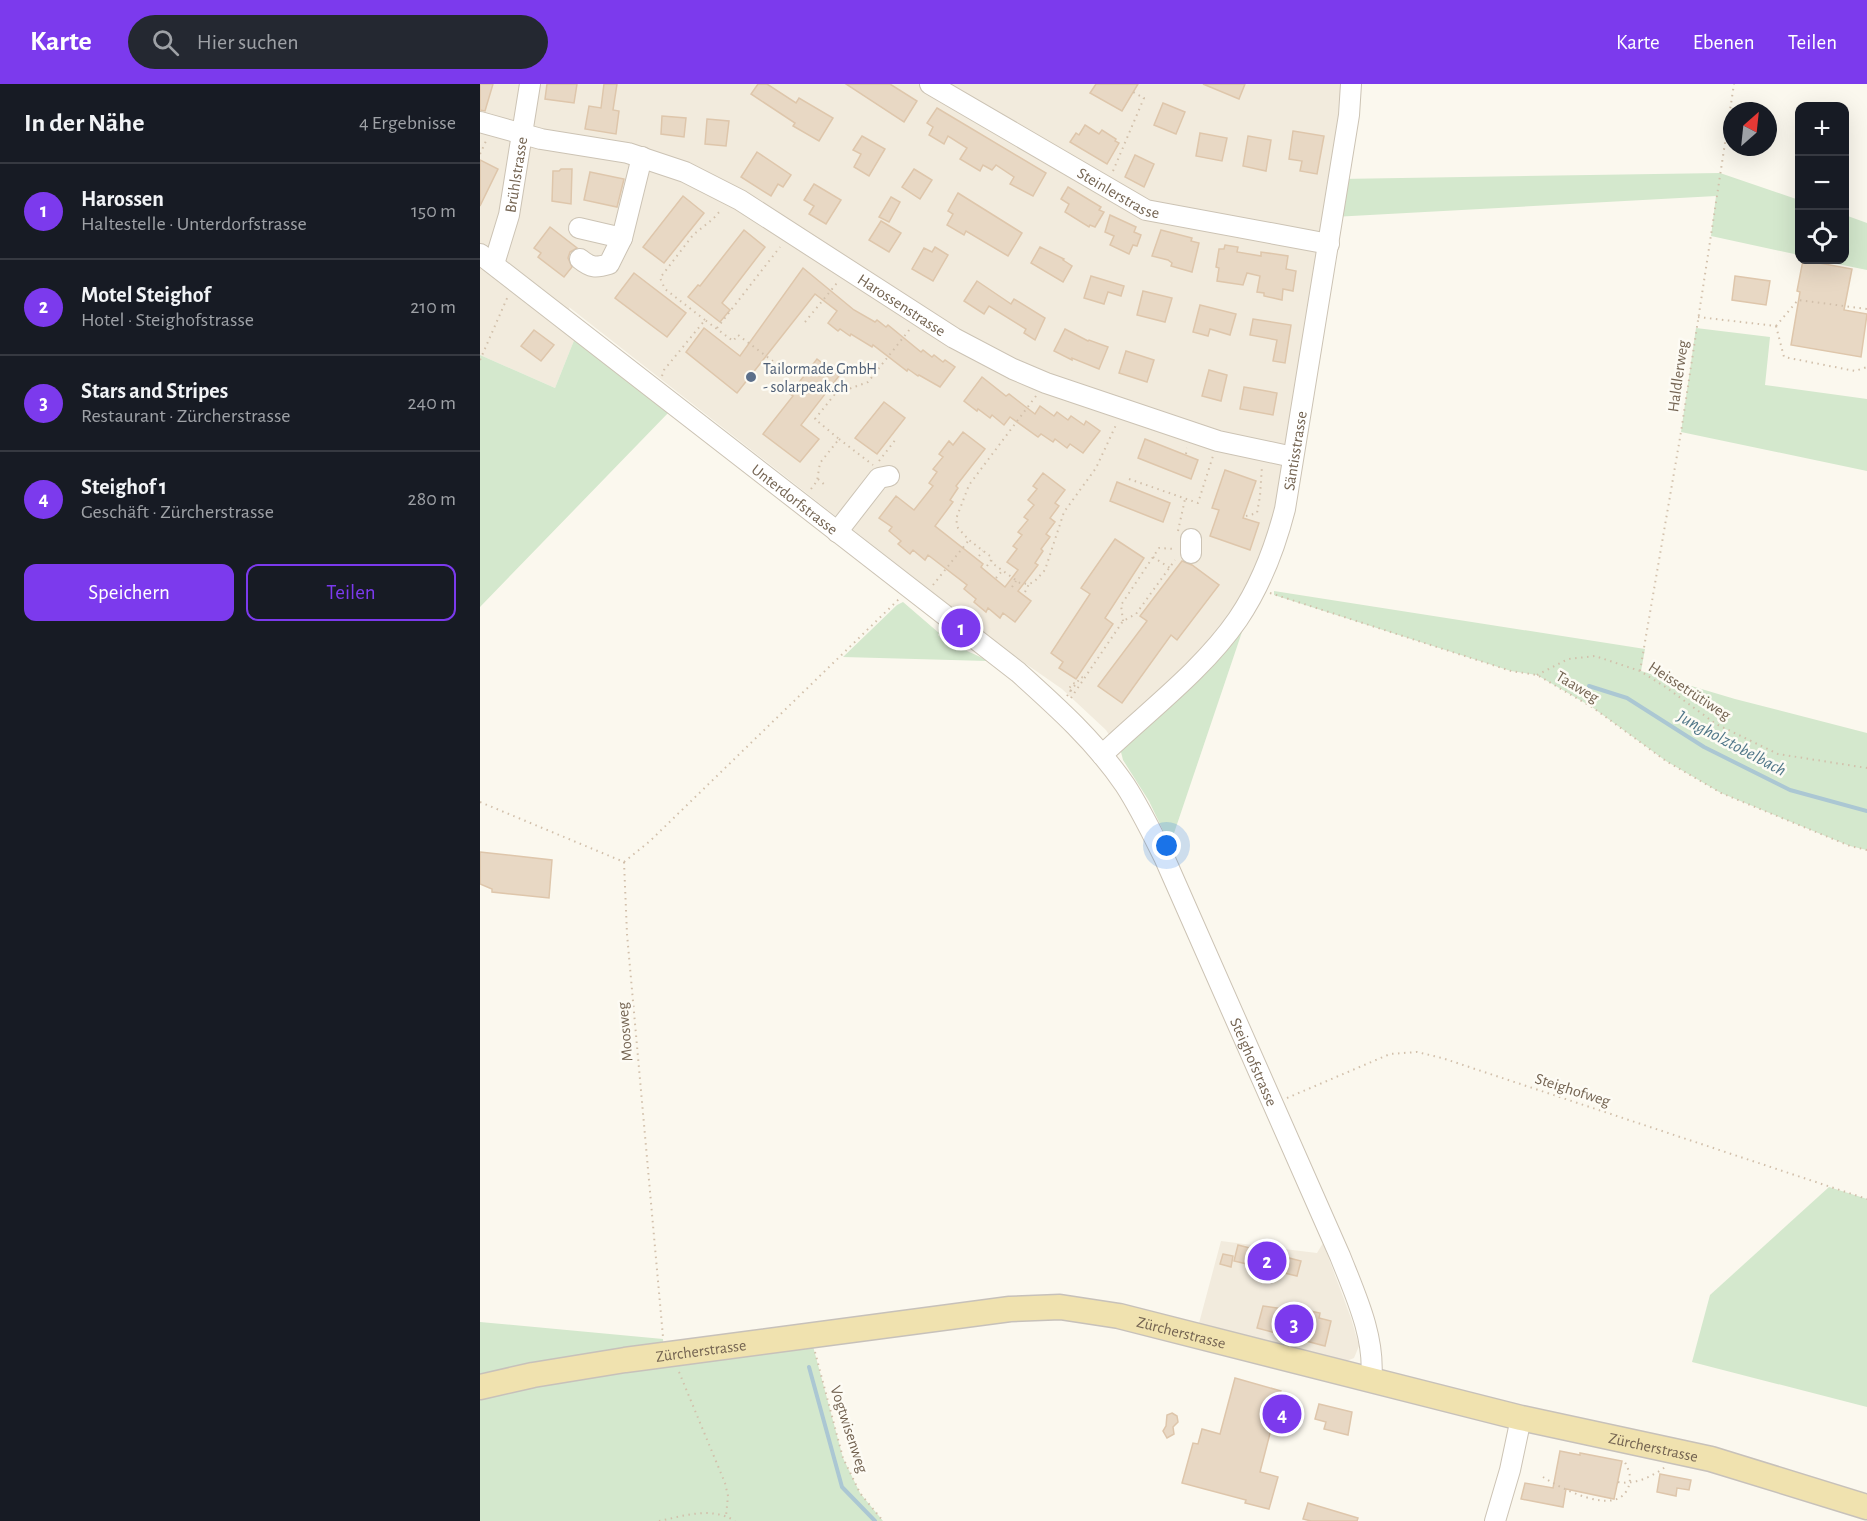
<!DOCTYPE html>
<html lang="de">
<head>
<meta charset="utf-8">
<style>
	:root { --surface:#171b24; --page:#242831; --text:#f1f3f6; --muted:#9ea1a6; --line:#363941; --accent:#7c3aed }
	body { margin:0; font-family:"Alegreya Sans",sans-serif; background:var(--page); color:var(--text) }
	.controls { position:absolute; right:18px; top:18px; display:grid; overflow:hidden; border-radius:12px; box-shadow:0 6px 24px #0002 }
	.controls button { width:54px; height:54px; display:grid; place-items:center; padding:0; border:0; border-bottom:2px solid var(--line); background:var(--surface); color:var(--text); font:30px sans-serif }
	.compass { position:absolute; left:1243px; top:18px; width:54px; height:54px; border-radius:50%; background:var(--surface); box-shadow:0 6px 24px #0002; rotate:27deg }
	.you { position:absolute; left:687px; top:762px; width:21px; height:21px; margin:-15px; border:4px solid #fff; border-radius:50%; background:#1a73e8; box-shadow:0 0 0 9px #1a73e833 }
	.badge { display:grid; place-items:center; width:39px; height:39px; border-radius:50%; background:var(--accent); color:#fff; font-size:20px; font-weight:700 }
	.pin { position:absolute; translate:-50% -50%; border:3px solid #fff; box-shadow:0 2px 6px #0006 }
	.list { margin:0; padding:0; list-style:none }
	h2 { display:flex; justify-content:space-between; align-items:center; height:78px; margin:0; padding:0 24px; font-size:26px }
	h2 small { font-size:20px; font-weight:400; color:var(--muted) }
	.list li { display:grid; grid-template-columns:39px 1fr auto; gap:18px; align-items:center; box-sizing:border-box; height:96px; padding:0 24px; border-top:2px solid var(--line) }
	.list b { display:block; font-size:22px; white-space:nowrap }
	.list p { margin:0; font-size:20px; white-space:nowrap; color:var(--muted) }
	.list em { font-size:20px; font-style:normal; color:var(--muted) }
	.actions { display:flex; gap:12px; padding:18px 24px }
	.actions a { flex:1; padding:14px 0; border:2px solid var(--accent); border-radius:12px; text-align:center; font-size:21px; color:var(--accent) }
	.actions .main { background:var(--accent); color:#fff }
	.icon { flex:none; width:33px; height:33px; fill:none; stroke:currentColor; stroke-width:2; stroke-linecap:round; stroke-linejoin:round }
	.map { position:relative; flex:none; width:1387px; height:1437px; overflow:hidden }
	header { display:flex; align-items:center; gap:36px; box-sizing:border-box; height:84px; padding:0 30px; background:var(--accent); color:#fff }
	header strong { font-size:28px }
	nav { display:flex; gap:33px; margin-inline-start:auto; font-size:21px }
	.search { width:420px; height:54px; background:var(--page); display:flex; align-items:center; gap:15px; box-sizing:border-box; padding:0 21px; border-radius:33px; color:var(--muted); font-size:22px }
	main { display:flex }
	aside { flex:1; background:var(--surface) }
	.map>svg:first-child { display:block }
	.residential { fill:#f2ebdd }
	.green { fill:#d4e8cd }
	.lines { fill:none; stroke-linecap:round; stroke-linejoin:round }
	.stream { stroke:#abc7d3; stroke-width:4 }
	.building { fill:#e8d8c4; stroke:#dec6ab; stroke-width:1.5 }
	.minor-casing { stroke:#ccc3b4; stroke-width:22 }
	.major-casing { stroke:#c7c1ba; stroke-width:27 }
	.path { stroke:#d2c0ab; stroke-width:2; stroke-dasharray:1.5 4.5; stroke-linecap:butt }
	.minor { stroke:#fff; stroke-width:20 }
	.major { stroke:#f0e2af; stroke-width:24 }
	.service-dot { fill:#5c6f8a; stroke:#fdfbf4; stroke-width:2 }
	.labels { text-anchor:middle; stroke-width:5; stroke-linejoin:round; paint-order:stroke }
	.street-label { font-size:16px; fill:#746452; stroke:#fdfbf4 }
	.service-label { font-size:16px; fill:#4e5e75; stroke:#fdfbf4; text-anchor:start }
	.water-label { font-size:18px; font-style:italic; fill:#52788a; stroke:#fdfbf4 }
</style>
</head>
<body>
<header>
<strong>Karte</strong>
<div class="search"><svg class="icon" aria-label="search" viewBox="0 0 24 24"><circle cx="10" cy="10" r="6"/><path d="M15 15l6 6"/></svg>Hier suchen</div>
<nav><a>Karte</a><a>Ebenen</a><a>Teilen</a></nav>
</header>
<main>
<aside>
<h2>In der Nähe<small>4 Ergebnisse</small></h2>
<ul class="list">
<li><span class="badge">1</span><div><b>Harossen</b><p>Haltestelle · Unterdorfstrasse</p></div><em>150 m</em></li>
<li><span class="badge">2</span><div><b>Motel Steighof</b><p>Hotel · Steighofstrasse</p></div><em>210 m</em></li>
<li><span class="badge">3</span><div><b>Stars and Stripes</b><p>Restaurant · Zürcherstrasse</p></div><em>240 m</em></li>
<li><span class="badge">4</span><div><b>Steighof 1</b><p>Geschäft · Zürcherstrasse</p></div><em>280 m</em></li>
</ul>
<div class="actions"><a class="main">Speichern</a><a>Teilen</a></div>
</aside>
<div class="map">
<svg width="1387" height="1437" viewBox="0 0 1387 1437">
	<rect width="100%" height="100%" fill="#fbf8ee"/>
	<g class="residential">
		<path d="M0,0H871L805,425L758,534L634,659L626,646L582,605L529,568L89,223L95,254L75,304L0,271Z"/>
		<path d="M741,1157L837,1169L843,1159L871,1234L879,1262L874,1274L864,1278L718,1243Z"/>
	</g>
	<g class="green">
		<path d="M1240,89L1319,116V171L1231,152L1236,112L853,133L859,95Z"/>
		<path d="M1365,131L1387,139V186L1338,176H1364Z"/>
		<path d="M1216,244L1290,253L1285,301L1387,315V387L1201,348Z"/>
		<path d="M95,254L190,327L0,523V271L75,304Z"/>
		<path d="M794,507L1165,565L1161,587L1255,615L1387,649V766L1370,762L1241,709L1186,677L1112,623L1057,591L1031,587L794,511Z"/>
		<path d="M423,518L459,549L458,551L469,561L472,558C482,566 496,570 508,577L363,573L417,521Z"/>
		<path d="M764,542L690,761L669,717L643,676L641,668L643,663Z"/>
		<path d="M1349,1103L1387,1115V1323L1212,1278L1230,1211Z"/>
		<path d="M0,1238L183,1255L184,1270L330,1251L363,1374L380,1409L403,1437H0Z"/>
	</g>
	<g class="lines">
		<g class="stream">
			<path d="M1109,602L1147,614L1224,663L1310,706L1387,727"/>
			<path d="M329,1283L362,1403L395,1437"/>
		</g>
	</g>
	<g class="building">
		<path d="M0,0H13L5,27L0,26Z"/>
		<path d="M67,0H97L94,19L65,15Z"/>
		<path d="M124,0H137L133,26L139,27L136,50L105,45L109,22L121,24Z"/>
		<path d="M278,0H287L316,19L319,14L353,34L339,57L313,42L315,39L271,10Z"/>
		<path d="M366,0H410L437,17L424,38Z"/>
		<path d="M616,0H658L642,27L610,9Z"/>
		<path d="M723,0H765L759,15Z"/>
		<path d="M683,19L705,28L696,50L674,41Z"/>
		<path d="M457,24L566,89L553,112L530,100L534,93L516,81L512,86L503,81L500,87L480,75L487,64L468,52L464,60L449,51L453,43L447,39Z"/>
		<path d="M182,32L206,34L204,53L181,50Z"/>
		<path d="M227,35L249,37L246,62L225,60Z"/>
		<path d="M605,41L619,50L622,46L636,55L635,57L639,59L627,80L590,58L596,49L599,51Z"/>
		<path d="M813,47L844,52L837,90L820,87L822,77L809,75Z"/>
		<path d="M720,49L747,54L742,77L716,72Z"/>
		<path d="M382,52L405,65L389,92L374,83L381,70L373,66Z"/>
		<path d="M768,52L791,56L786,87L763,82Z"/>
		<path d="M277,68L311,91L303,103L298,100L291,112L261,93Z"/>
		<path d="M655,71L674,80L664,103L645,93Z"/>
		<path d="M0,76L18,85L0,122Z"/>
		<path d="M81,85H92L91,120L72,117L73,87H79Z"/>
		<path d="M434,85L452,96L440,115L422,103Z"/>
		<path d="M110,88L144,95L137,123L104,116Z"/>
		<path d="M334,100L361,116L346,140L329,130L334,122L324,116Z"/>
		<path d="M588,103L621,123L619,126L624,128L615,143L610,141L609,143L585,128L589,120L581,115Z"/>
		<path d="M478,109L542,149L528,172L486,147L484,151L467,141L473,130L468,127Z"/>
		<path d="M203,112L224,129L184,179L163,163Z"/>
		<path d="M411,113L420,118L409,138L399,133Z"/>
		<path d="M630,131L656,143L654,148L661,151L657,162L653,161L649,170L630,161L634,152L625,148Z"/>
		<path d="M401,137L421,149L409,168L389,156Z"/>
		<path d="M70,143L97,164L90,168L88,174L92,183L84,193L58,173L61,169L54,164Z"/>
		<path d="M264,146L285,163L242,219L250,226L240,238L208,213L218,201L220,202Z"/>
		<path d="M681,146L712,154L711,157L719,159L712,188L691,182L692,179L688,176L672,172Z"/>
		<path d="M745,161L758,163L757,168L781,172V168L808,172L806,185L816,187L813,207L803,205L802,216L784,212V209L777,208L780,192L767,189L763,201L737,197L739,184L736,183L739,165H744Z"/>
		<path d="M455,163L468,171L453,197L432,185L444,164L452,168Z"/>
		<path d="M560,163L584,175L583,176L592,182L583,198L551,179Z"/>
		<path d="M1323,176L1372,185L1364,226L1387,230L1381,273L1311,261L1320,208L1317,207Z"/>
		<path d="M323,184L374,226L395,238L397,236L406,243L408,241L441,268L443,266L452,273L454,271L463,278L465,276L475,283L460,303L439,291L438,292L428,285L427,287L393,261L392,263L371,250L370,252L360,245L358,247L348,239L357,227L335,210L257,309L206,268L224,244L260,272Z"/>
		<path d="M154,189L206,229L187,253L135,214Z"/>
		<path d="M611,192L644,202L641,212L628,208L624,220L604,214Z"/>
		<path d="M1255,192L1290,197L1286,221L1252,216Z"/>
		<path d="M497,197L531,220L534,215L565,234L555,256L544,249L546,245L509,222L504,230L484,217Z"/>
		<path d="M663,207L692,214L685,238L657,231Z"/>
		<path d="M720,221L756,230L750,251L730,245L728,252L713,248Z"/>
		<path d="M773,235L811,241L805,279L793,277L797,256L770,251Z"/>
		<path d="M585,245L608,257L609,256L628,263L619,285L592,274V276L574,267Z"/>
		<path d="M54,246L74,261L61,277L41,262Z"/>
		<path d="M646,267L674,276L667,298L639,289Z"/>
		<path d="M337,275L359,292L321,341L339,355L320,378L283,350L313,312L310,310Z"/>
		<path d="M729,286L747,291L741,317L722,312Z"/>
		<path d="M502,293L526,312L529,310L555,330L560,322L574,332L577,328L588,336L591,332L604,341L606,337L620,347L603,369L590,360L587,364L575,355L573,358L561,350L558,353L530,333L524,341L512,331L510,334L498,325L497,327L484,317Z"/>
		<path d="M764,303L797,309L793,331L760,325Z"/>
		<path d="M404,318L425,334L397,370L375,354Z"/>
		<path d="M483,348L505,365L476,402L478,404L470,416L473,418L455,442L503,480L501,483L525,503L538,486L527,478L537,465L533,462L542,451L538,448L548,436L544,433L554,421L548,416L557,405L553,402L563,389L585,406L575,419L579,422L570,434L575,438L566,450L570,453L561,465L563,467L555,479L558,481L538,507L551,517L535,538L523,529L520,534L508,524L506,528L494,518L496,515L484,505L487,501L448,471L445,476L433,466L430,470L418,460L421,457L409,447L412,443L399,434L416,412L434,426L453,402L449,399L457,388L453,385L463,373L459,370L469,357L473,361Z"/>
		<path d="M665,355L718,376L711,395L658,374Z"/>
		<path d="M745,386L776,397L763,434L779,439L770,466L730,452L739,426L732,424Z"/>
		<path d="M637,398L690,419L683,438L630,417Z"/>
		<path d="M635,455L664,474L625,534L633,540L596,595L579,584L583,578L571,569L610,510L601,504Z"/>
		<path d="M702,477L712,481L739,501L697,556L691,551L642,619L618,602L667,537L660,532Z"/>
		<path d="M0,768L72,776L69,814L12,808V805L0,800Z"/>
		<path d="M758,1161L821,1177L817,1192L754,1177Z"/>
		<path d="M743,1170L753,1172L751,1183L740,1180Z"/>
		<path d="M783,1222L811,1226V1223L840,1229L839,1234L851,1237L845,1262L777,1244Z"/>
		<path d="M755,1294L801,1307L780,1388L798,1393L789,1425L765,1419L766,1416L702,1399L713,1359L718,1360L722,1345L740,1350Z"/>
		<path d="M839,1320L872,1328L868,1351L844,1345L846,1338L835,1335Z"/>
		<path d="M692,1329L697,1332L698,1338L693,1343L694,1350L687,1354L683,1347L686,1342L687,1331Z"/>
		<path d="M1080,1367L1100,1371V1369L1142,1377L1134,1415L1086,1405L1083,1423L1041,1415L1045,1399L1073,1404Z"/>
		<path d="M1180,1390L1211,1396L1209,1406L1197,1404L1196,1412L1177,1408Z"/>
		<path d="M828,1419L878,1434L877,1437H831L823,1435Z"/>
	</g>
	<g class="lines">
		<defs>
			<g id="minor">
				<path id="s1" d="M450,0L666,126L849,160"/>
				<path id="s2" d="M0,38L61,55L148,69L205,88L260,116L474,254L533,285L566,299L738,357L813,373"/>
				<path d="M99,144L142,154L162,73"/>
				<path id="s3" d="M0,170L538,588C577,623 615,657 645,701C660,724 672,749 684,773L860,1172C875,1210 896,1254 891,1297"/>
				<path d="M100,175C111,184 116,184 129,180L142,154"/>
				<path id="s4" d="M14,180L29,131L50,0"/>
				<path d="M357,448L399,394L409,392"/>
				<path d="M711,469V455"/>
				<path id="s5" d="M622,671C667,628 723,586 758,535C781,501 795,464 805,425L869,31L871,0"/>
				<path d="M1015,1437L1030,1386L1041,1334"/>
			</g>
			<g id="major">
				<path id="s6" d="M0,1303L53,1291L145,1276L530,1225L580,1223L639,1232L1041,1334L1231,1375L1387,1423"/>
			</g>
		</defs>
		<use href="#minor" class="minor-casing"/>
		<use href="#major" class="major-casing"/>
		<g class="path">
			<path d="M0,70L6,57"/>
			<path d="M633,87L664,14L653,8"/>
			<path d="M1218,233L1296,242"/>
			<path d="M225,236L185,205L180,194L213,151L233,135L241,126"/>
			<path d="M325,238L357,199"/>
			<path d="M1296,242L1304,273L1375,287L1387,283"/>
			<path d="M1296,242L1318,216L1387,225"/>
			<path d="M237,244L300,163"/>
			<path d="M0,276L28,212"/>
			<path d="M182,292L184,286L225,236L253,257L258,251L294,278"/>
			<path d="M556,312L489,401L476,435L478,444L489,456L510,472L512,479L540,499L549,500L554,498L565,486L584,428L616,384L636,341"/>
			<path d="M359,355L393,381"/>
			<path d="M706,370L707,364"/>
			<path d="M399,377L416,355"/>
			<path d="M338,395L345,401"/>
			<path d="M649,395L718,419L733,372"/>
			<path d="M331,405L337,397L340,379L359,355L335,335L355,310L388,298L430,245"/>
			<path d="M766,432L777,429L780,412L782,382"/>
			<path d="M698,447L705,415"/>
			<path d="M499,472L503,467"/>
			<path d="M673,473L690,484"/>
			<path d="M507,482L511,476"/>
			<path d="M516,494L522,487"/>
			<path d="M453,501L489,456"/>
			<path d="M532,503L536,497"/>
			<path d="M545,508L549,500"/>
			<path d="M790,509L1031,587L1057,591L1112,623L1186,677L1241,709L1370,762L1387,766"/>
			<path d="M643,537L641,521L679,464L694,465"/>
			<path d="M1160,587L1201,348L1254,0"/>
			<path d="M1057,591L1088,575L1115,572L1160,587L1187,604L1236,640L1298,670L1387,684"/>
			<path d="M591,607L588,606L593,599L596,600"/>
			<path d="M587,612L601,593L605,594"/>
			<path d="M591,614L643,537L656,530L695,476"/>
			<path d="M0,718L144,778"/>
			<path d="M144,778L147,850L183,1253"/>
			<path d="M144,778L170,757L419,515"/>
			<path d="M807,1014L910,970L937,968L962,974L1387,1115"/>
			<path d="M335,1268L363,1374L380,1409L403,1437"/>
			<path d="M199,1288L245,1399L248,1412L246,1432"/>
			<path d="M1063,1393C1080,1404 1134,1432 1147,1406C1153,1395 1149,1385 1143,1375"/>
			<path d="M1138,1398C1154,1401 1172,1393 1185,1383"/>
			<path d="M179,1437C204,1432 231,1422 255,1437"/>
		</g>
		<use href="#minor" class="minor"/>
		<use href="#major" class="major"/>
	</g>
	<circle class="service-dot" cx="271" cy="293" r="6"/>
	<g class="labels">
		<g class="street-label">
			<text dy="6" stroke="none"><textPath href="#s4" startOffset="92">Brühlstrasse</textPath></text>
			<text dy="6" stroke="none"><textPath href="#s1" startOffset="218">Steinlerstrasse</textPath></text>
			<text dy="6" stroke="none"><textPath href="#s2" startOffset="466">Harossenstrasse</textPath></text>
			<text transform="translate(1197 292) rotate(-82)" y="6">Haldlerweg</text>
			<text dy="6" stroke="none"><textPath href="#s5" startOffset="372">Säntisstrasse</textPath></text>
			<text dy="6" stroke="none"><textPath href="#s3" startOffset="399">Unterdorfstrasse</textPath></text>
			<text transform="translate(1098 602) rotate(31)" y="6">Taaweg</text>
			<text transform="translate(1210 606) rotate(33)" y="6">Heissetrütiweg</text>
			<text transform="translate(144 948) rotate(-95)" y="6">Moosweg</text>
			<text dy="6" stroke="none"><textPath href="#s3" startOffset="1143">Steighofstrasse</textPath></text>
			<text transform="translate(1093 1005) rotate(18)" y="6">Steighofweg</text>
			<text dy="6" stroke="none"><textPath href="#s6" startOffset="710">Zürcherstrasse</textPath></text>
			<text dy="6" stroke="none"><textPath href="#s6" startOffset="224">Zürcherstrasse</textPath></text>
			<text transform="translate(370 1345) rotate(72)" y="6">Vogtwisenweg</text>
			<text dy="6" stroke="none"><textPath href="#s6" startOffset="1196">Zürcherstrasse</textPath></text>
		</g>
		<g class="service-label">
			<text x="283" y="290">Tailormade GmbH<tspan x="283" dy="18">- solarpeak.ch</tspan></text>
		</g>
		<g class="water-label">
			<text transform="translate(1252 659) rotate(28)" y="6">Jungholztobelbach</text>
		</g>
	</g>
</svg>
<div class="controls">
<button>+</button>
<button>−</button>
<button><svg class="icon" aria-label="locate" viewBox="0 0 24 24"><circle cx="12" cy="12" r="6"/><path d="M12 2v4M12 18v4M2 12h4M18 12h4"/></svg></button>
</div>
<svg class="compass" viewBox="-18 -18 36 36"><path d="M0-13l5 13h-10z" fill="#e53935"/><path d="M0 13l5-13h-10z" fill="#9ea1a6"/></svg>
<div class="you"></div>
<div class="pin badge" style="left:481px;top:544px">1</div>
<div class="pin badge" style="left:787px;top:1177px">2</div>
<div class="pin badge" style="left:814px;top:1240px">3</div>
<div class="pin badge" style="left:802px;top:1330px">4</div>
</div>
</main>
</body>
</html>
